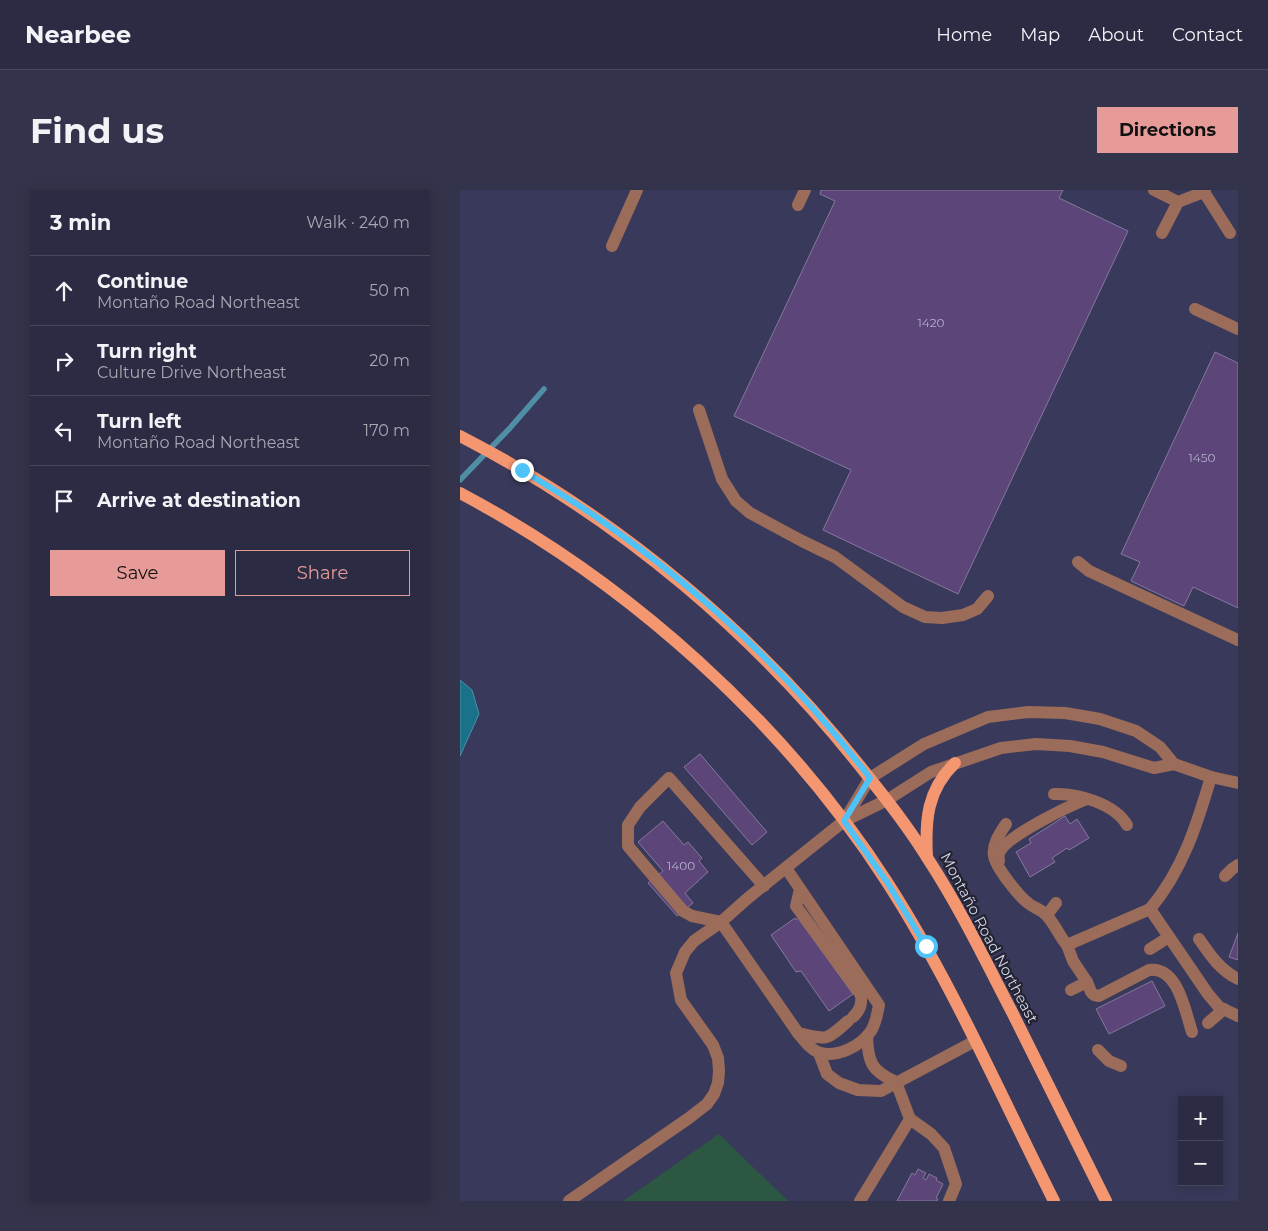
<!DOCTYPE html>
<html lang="en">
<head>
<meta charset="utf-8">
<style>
	:root { --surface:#2b2c44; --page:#33344b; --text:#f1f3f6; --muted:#a6a7b2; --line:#47485d; --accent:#e69b98 }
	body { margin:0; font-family:Montserrat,sans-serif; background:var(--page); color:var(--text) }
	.controls { position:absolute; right:15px; bottom:15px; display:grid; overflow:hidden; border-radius:0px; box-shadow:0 2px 12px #0003 }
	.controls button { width:45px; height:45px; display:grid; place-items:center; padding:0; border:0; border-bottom:1px solid var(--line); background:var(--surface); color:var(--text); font:25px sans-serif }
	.stop { position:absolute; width:15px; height:15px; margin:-11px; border:4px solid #4fc3f7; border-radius:50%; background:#fff }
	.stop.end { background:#4fc3f7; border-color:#fff; box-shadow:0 1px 5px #0008 }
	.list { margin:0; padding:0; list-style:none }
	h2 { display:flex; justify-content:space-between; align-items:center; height:65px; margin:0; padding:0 20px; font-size:21px }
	h2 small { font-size:16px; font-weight:400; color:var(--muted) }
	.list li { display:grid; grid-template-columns:32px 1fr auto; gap:15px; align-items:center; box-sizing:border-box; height:70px; padding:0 20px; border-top:1px solid var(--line) }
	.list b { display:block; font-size:19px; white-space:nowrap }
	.list p { margin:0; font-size:16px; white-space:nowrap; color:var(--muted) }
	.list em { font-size:16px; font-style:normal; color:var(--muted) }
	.actions { display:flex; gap:10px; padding:15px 20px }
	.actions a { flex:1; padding:11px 0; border:1px solid var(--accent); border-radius:0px; text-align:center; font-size:18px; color:var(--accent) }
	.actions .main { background:var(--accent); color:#111 }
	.icon { flex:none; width:28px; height:28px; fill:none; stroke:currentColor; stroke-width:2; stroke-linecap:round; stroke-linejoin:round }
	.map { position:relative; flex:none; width:778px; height:1011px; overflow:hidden; border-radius:0px }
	header { display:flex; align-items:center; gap:30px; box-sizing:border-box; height:70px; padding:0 25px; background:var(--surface); border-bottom:1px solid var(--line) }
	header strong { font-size:24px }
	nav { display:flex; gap:28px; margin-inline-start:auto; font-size:18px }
	.intro { display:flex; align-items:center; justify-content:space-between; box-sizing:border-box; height:120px; padding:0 30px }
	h1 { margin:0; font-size:35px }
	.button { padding:12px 22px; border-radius:0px; background:var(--accent); color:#111; font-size:18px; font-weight:700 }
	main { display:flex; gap:30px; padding:0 30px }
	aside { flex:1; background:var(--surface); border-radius:0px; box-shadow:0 2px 12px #0003 }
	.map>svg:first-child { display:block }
	.green { fill:#2b5743 }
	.water { fill:#19718a; stroke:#508ea6 }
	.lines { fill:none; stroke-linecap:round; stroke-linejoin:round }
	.stream { stroke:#508ea6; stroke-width:5.5 }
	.building { fill:#5b4579; stroke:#86789c }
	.minor { stroke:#9b6c59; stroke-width:12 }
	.major { stroke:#f49670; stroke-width:12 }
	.route { stroke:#4fc3f7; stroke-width:6 }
	.labels { text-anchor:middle; stroke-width:4.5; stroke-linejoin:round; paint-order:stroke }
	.number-label { font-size:12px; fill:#b4b0cc }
	.street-label { font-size:15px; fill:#d1d3e7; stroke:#232332 }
</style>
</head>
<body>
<header>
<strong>Nearbee</strong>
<nav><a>Home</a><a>Map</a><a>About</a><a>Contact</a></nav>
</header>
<div class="intro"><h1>Find us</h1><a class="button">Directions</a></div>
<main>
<aside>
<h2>3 min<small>Walk · 240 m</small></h2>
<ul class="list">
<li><svg class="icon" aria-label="ahead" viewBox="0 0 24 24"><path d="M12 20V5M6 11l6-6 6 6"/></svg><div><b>Continue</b><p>Montaño Road Northeast</p></div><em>50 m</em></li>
<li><svg class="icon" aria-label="right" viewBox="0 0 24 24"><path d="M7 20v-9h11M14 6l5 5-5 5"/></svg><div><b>Turn right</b><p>Culture Drive Northeast</p></div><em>20 m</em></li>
<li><svg class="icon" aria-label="left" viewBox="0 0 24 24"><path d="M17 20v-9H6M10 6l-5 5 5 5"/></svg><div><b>Turn left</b><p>Montaño Road Northeast</p></div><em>170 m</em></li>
<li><svg class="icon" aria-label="arrive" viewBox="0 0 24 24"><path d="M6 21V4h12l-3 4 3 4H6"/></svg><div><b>Arrive at destination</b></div></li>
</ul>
<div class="actions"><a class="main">Save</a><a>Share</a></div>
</aside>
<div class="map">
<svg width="778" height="1011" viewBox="0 0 778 1011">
	<rect width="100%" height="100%" fill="#393a5b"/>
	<path class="green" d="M259,944L328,1011H163Z"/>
	<path class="water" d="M0,490L12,500L19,524L0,566Z"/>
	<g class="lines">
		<path class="stream" d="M0,290L50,238L84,199"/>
	</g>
	<g class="building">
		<path d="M361,0H603L599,8L668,41L498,404L363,340L391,280L274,226L375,11L360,4Z"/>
		<path d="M755,162L778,173V418L733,397L724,416L671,391L680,372L661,364Z"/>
		<path d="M240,564L307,642L292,655L224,577Z"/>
		<path d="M605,626L610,634L617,629L629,648L609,660L607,658L592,668L595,672L570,687L556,662L571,653L569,649Z"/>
		<path d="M203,631L224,655L228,652L242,668L239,671L248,682L225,703L233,713L217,726L188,693L203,681L178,652Z"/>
		<path d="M335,728L336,730L338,728L393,804L369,821L341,781L336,782L311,745Z"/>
		<path d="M778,743V770L769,767Z"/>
		<path d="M692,791L705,816L649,844L636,819Z"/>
		<path d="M458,979L466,983L463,988L466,990L469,984L477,988L476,990L483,994L476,1008L478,1009L477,1011H437L452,983L455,985Z"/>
	</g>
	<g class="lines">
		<g class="minor">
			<path d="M694,0L718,12"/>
			<path d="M744,2L770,43"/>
			<path d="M338,15L345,0"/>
			<path d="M702,43L718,12L744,2L745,0"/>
			<path d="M152,56L177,0"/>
			<path d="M735,119L778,139"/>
			<path d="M239,220L262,289L276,311L290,323L342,351L375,367L443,417L465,427L482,428L503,425L517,419L528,406"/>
			<path d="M618,372L629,381L778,450"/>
			<path d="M594,604C618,603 655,614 667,635"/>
			<path d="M384,631L410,588L464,554L528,527L568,522L605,523L640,529L676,541L700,557L714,574L751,587L778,593"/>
			<path d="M546,634C540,643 532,654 534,666C536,678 559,706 568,713C574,718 583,720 587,726C595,734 599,746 607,755"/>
			<path d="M539,671C539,669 538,666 539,663C546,646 609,616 627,609"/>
			<path d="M765,686L772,679L778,675"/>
			<path d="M304,696L209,588L180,617L168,635V656L223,721L232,726L261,732L338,843C344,850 350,859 358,862C376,869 401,856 411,841C416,833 417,825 419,815L326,678"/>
			<path d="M340,699L336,716L401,805C402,815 400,820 393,827"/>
			<path d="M690,719C723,680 737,634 751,587"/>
			<path d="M587,725L596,713"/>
			<path d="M739,749C750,765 760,780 778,789"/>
			<path d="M690,759L709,747"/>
			<path d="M611,800L627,792"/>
			<path d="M748,833L764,819"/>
			<path d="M732,842C725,821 718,776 689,780L639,806L634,805L631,802L627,792L613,771L607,755L690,719L748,804L759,817L778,826"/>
			<path d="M338,843C367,850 366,851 388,831"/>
			<path d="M407,846C408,872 411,881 436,892L450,929L471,944L484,958L496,994L489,1011"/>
			<path d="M638,860L649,871L661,876"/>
			<path d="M359,863L367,884L379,893L398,900L421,901L515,851"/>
			<path d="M109,1011L229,928L247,914L254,904L258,893L259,881L258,868L253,855L221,810L216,783L225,762L234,751L261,732L288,708L384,631L427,610L471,582L541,558L576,554L610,556L643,562L694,578L714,574"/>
			<path d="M400,1011L450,929"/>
		</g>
		<g class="major">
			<path d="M0,246C161,329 300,447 411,590C431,615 451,641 468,669C500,718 525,770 552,822C584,885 615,948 646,1011"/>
			<path d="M0,303C168,392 324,532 427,692C492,793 540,904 594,1011"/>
			<path d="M467,667C465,630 467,600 495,573"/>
		</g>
	</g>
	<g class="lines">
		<path class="route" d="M62,280C87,296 114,311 139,329C241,400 334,488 410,588L384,631L427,692L466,756"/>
	</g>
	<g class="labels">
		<g class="number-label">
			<text x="471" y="137">1420</text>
			<text x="742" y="272">1450</text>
			<text x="221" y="680">1400</text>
		</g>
		<g class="street-label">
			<text transform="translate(529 748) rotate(62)" y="5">Montaño Road Northeast</text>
		</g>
	</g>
</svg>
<div class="controls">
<button>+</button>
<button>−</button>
</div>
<div class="stop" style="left:466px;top:756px"></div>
<div class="stop end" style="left:62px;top:280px"></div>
</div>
</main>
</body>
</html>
